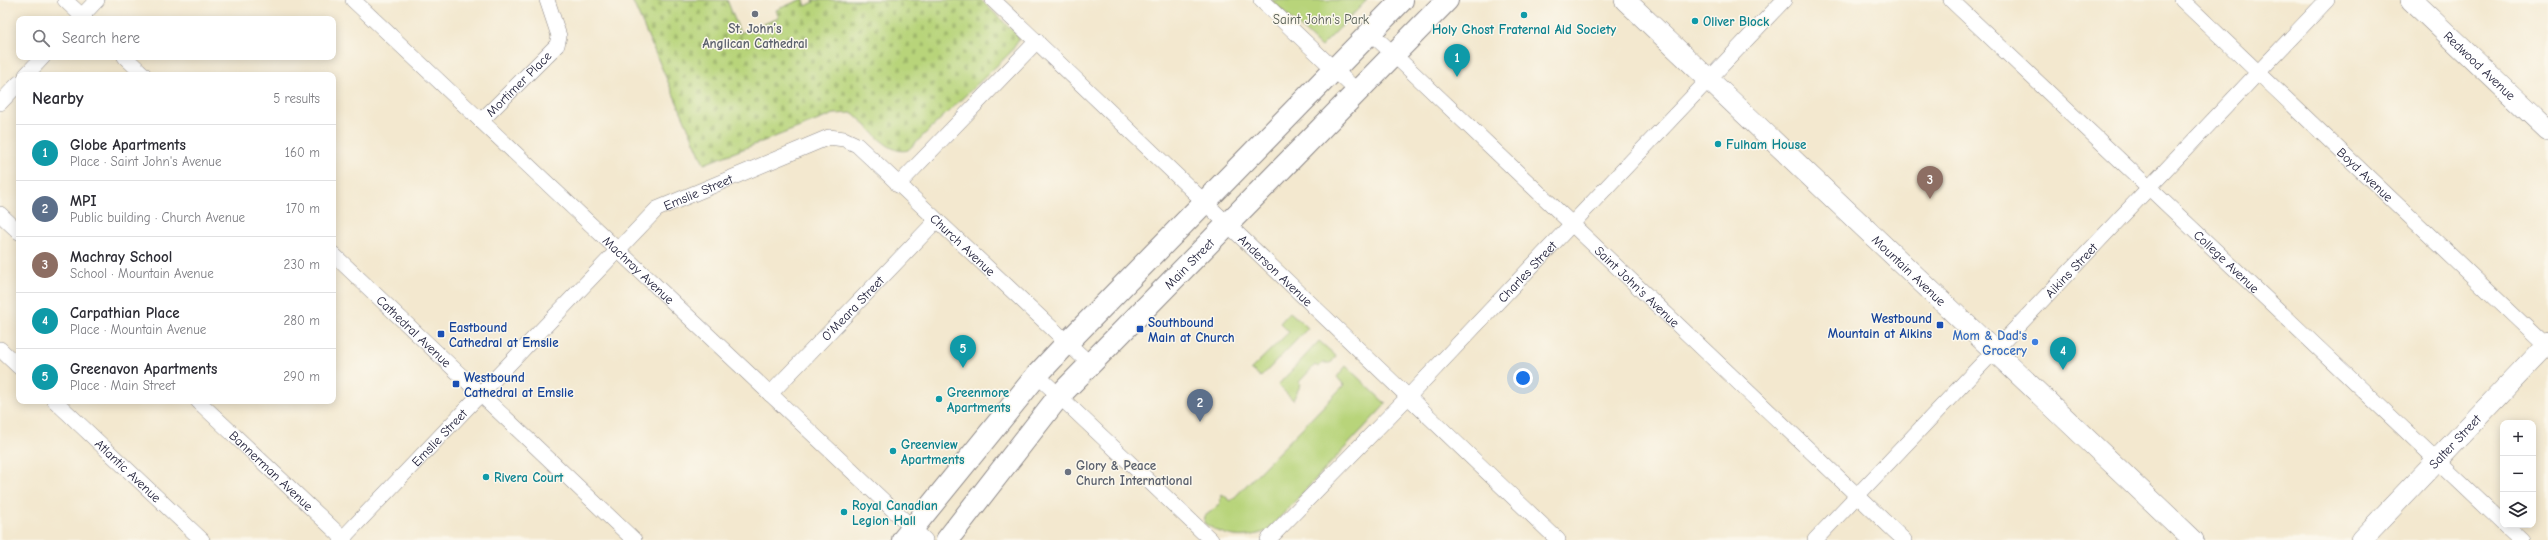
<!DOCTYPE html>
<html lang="en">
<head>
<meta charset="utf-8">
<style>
	:root { --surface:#fff; --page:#f2f2f3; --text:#2b2b33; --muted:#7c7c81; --line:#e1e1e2; --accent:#1f6fb2 }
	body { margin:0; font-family:"Comic Neue",sans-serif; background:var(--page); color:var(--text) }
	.controls { position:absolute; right:12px; bottom:12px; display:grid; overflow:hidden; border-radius:8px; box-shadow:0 2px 10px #0003 }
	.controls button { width:36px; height:36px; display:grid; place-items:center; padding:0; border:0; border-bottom:1px solid var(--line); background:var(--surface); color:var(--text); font:20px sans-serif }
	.you { position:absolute; left:1523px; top:378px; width:14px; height:14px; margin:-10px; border:3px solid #fff; border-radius:50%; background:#1a73e8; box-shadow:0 0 0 6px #1a73e833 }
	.badge { display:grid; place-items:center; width:26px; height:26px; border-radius:50%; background:var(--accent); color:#fff; font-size:13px; font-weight:700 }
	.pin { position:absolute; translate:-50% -33px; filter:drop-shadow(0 1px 2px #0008) }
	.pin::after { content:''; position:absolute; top:21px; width:14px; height:12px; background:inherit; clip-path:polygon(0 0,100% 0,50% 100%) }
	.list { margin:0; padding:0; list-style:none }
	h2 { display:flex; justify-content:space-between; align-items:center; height:52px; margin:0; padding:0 16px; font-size:17px }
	h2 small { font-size:13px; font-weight:400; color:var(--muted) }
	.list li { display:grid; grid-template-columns:26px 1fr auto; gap:12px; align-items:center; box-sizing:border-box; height:56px; padding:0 16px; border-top:1px solid var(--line) }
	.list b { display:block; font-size:15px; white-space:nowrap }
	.list p { margin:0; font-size:13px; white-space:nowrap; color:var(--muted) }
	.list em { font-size:13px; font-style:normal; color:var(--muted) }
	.icon { flex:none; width:22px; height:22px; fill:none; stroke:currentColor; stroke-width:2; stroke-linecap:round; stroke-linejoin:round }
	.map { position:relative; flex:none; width:2548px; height:540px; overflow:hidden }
	.search { position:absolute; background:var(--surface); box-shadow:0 2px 10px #0003; left:16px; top:16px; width:320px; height:44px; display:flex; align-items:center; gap:10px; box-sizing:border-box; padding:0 14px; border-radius:8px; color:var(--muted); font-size:15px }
	.panel { position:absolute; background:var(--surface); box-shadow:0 2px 10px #0003; left:16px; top:72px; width:320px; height:332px; border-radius:8px }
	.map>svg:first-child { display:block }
	.green { fill:#b8d47a; stroke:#6d7b5a }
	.cemetery { fill:url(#cemetery-stones); stroke:#6d7b5a }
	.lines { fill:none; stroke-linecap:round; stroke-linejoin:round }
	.street-casing { stroke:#8a8585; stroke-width:16 }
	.secondary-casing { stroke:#8a8585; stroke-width:22 }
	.primary-casing { stroke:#8a8585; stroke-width:24 }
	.street { stroke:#fff; stroke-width:15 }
	.secondary { stroke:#fff; stroke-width:21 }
	.primary { stroke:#fff; stroke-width:22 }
	.worship-dot { fill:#6b7280; stroke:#fbf7ec; stroke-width:1.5 }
	.culture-dot { fill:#0f9aa8; stroke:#fbf7ec; stroke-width:1.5 }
	.transit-dot { fill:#1a4fb4; stroke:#fbf7ec; stroke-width:1.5 }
	.shop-dot { fill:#3f7fe0; stroke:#fbf7ec; stroke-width:1.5 }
	.labels { text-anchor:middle; stroke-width:3; stroke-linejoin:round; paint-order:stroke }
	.park-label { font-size:13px; fill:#4f574e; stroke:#fbf7ec }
	.culture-label { font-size:13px; font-weight:bold; fill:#0d838f; stroke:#fbf7ec; text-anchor:start }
	.worship-label { font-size:13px; font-weight:bold; fill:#5b616d; stroke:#fbf7ec }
	.street-label { font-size:13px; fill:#22223b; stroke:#fbf7ec }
	.transit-label { font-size:13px; font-weight:bold; fill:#164399; stroke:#fbf7ec; text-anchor:start }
	.shop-label { font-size:13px; font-weight:bold; fill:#366cbe; stroke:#fbf7ec; text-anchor:end }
</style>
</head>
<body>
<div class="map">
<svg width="2548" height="540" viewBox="0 0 2548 540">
	<defs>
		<pattern id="cemetery-stones" width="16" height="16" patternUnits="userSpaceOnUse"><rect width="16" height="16" fill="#b8d47a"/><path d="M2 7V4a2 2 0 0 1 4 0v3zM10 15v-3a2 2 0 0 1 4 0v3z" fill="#9eb66a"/></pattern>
	</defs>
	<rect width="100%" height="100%" fill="#fbf7ec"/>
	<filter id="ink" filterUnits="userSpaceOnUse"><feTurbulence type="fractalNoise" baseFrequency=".025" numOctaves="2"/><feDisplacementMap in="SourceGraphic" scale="8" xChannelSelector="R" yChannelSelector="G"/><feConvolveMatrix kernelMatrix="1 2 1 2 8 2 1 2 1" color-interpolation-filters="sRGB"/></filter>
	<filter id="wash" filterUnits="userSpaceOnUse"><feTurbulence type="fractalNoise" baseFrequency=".012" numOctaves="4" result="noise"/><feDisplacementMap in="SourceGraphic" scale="16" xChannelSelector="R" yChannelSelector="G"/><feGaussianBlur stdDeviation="0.9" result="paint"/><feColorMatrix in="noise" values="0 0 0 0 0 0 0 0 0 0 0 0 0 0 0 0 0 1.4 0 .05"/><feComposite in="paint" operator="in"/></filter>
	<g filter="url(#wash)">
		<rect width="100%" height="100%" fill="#f3e8cf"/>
		<g class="green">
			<path d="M1271,0H1367L1321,47Z"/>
			<path d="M1290,312L1308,328L1261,377L1251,369L1289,332L1280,323Z"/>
			<path d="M1319,341L1336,356L1331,363H1323L1318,367L1315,365L1299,382L1301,384L1293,400L1278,385Z"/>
			<path d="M1346,366L1386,404L1267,531C1242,540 1227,538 1204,523L1205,516L1219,505L1222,494L1231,501L1344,385L1337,377Z"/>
		</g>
		<path class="cemetery" d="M632,0H727L740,33L779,18L776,10L800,0H804L806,6L814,2L813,0H981L1017,35L1019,40L1010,53L908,150C888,156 868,125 853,113L834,114L704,164Z"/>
	</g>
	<g filter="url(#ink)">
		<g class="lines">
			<defs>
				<g id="street">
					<path d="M65,0L85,19"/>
					<path id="s1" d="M353,0L925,540"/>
					<path id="s2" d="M993,0L1558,540"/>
					<path d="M1261,0L1357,91"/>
					<path id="s3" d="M1951,0L2503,523"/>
					<path id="s4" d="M2182,0L2548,348"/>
					<path d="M79,19L97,0"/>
					<path id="s5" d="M1370,32L1904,540"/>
					<path d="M125,57L144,75"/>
					<path d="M26,75L43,57"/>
					<path d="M0,103L19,83"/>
					<path id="s6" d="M481,121L557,45L559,36L547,0"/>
					<path d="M898,185L1037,41"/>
					<path d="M0,214L19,232"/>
					<path id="s7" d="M333,254L634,540"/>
					<path d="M0,349L19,367"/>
					<path d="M1037,375L1211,540"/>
					<path id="s8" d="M770,394L935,222"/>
					<path id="s9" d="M55,401L202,540"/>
					<path id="s10" d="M198,401L345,540"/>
					<path d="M2505,525L2521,540"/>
					<path id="s11" d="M341,540L657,209L829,137L844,139L857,145L1090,364"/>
					<path id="s12" d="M1268,540L1408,397L1784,0"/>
					<path id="s13" d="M1815,540L2327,0"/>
				</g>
				<g id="secondary">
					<path id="s14" d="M1625,0L2193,540"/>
					<path id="s15" d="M2411,0L2548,130"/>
					<path id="s16" d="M2361,540L2548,343"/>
				</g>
				<g id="primary">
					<path d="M903,540L1037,375L1067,343L1402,0"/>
					<path id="s17" d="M947,540L1059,396L1447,0"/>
				</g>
			</defs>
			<use href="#street" class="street-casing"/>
			<use href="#secondary" class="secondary-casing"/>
			<use href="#primary" class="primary-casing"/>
			<use href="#street" class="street"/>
			<use href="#secondary" class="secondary"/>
			<use href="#primary" class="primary"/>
		</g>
	</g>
	<g class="worship-dot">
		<circle cx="755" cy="14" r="4"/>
		<circle cx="1068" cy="472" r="4"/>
	</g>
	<g class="culture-dot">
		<circle cx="1524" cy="15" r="4"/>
		<circle cx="1695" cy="21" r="4"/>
		<circle cx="1718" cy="144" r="4"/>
		<circle cx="939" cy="399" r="4"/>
		<circle cx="893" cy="451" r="4"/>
		<circle cx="486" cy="477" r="4"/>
		<circle cx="844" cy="512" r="4"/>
	</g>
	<g class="transit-dot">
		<rect x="1936" y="321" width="8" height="8" rx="2"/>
		<rect x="1136" y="325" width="8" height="8" rx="2"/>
		<rect x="437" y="330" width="8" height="8" rx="2"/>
		<rect x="452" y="380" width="8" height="8" rx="2"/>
	</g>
	<circle class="shop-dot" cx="2035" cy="342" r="4"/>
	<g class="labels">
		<g class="park-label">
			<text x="1321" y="24">Saint John's Park</text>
		</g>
		<g class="culture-label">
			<text x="1703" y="26">Oliver Block</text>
			<text x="1524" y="34" text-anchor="middle">Holy Ghost Fraternal Aid Society</text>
			<text x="1726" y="149">Fulham House</text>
			<text x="947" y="397">Greenmore<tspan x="947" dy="15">Apartments</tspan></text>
			<text x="901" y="449">Greenview<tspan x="901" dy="15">Apartments</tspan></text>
			<text x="494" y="482">Rivera Court</text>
			<text x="852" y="510">Royal Canadian<tspan x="852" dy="15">Legion Hall</tspan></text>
		</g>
		<g class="worship-label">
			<text x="755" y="33">St. John’s<tspan x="755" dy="15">Anglican Cathedral</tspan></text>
			<text x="1076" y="470" text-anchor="start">Glory &amp; Peace<tspan x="1076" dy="15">Church International</tspan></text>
		</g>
		<g class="street-label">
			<text dy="5" stroke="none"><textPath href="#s15" startOffset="95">Redwood Avenue</textPath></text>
			<text dy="5" stroke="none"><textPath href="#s6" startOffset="53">Mortimer Place</textPath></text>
			<text dy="5" stroke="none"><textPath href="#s4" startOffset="253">Boyd Avenue</textPath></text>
			<text dy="5" stroke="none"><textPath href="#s11" startOffset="502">Emslie Street</textPath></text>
			<text dy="5" stroke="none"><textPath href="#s11" startOffset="819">Church Avenue</textPath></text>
			<text dy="5" stroke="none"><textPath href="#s3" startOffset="380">College Avenue</textPath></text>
			<text dy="5" stroke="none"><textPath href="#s17" startOffset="368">Main Street</textPath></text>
			<text dy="5" stroke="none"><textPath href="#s1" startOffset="393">Machray Avenue</textPath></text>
			<text dy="5" stroke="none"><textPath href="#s14" startOffset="392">Mountain Avenue</textPath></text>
			<text dy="5" stroke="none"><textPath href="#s2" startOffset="391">Anderson Avenue</textPath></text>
			<text dy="5" stroke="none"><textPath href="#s12" startOffset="373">Charles Street</textPath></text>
			<text dy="5" stroke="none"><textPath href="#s13" startOffset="372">Aikins Street</textPath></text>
			<text dy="5" stroke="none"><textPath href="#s5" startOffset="369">Saint John's Avenue</textPath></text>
			<text dy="5" stroke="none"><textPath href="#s8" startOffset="119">O'Meara Street</textPath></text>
			<text dy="5" stroke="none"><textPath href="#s7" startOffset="112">Cathedral Avenue</textPath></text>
			<text dy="5" stroke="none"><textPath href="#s11" startOffset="142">Emslie Street</textPath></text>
			<text dy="5" stroke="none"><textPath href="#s16" startOffset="136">Salter Street</textPath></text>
			<text dy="5" stroke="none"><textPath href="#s9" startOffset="101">Atlantic Avenue</textPath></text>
			<text dy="5" stroke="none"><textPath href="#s10" startOffset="101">Bannerman Avenue</textPath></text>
		</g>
		<g class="transit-label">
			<text x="1932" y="323" text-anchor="end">Westbound<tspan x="1932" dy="15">Mountain at Aikins</tspan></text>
			<text x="1148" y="327">Southbound<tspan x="1148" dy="15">Main at Church</tspan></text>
			<text x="449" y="332">Eastbound<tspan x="449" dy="15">Cathedral at Emslie</tspan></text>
			<text x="464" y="382">Westbound<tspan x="464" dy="15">Cathedral at Emslie</tspan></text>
		</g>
		<g class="shop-label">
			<text x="2027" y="340">Mom &amp; Dad's<tspan x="2027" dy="15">Grocery</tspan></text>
		</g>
	</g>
</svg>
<div class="controls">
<button>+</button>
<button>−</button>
<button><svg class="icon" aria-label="layers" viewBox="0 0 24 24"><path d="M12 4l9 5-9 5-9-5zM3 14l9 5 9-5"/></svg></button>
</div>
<div class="you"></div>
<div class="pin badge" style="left:1457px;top:77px;background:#0f9aa8">1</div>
<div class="pin badge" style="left:1200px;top:422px;background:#5c6f8a">2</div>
<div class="pin badge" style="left:1930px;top:199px;background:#8d6e63">3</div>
<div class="pin badge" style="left:2063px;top:370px;background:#0f9aa8">4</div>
<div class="pin badge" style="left:963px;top:368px;background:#0f9aa8">5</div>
<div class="search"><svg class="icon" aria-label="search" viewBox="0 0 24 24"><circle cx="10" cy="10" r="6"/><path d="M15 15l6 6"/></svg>Search here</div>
<section class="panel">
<h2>Nearby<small>5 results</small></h2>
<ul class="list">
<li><span class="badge" style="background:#0f9aa8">1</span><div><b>Globe Apartments</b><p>Place · Saint John's Avenue</p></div><em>160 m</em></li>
<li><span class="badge" style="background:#5c6f8a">2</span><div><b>MPI</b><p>Public building · Church Avenue</p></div><em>170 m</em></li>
<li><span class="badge" style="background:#8d6e63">3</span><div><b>Machray School</b><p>School · Mountain Avenue</p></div><em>230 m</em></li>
<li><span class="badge" style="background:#0f9aa8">4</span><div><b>Carpathian Place</b><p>Place · Mountain Avenue</p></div><em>280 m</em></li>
<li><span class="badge" style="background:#0f9aa8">5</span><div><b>Greenavon Apartments</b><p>Place · Main Street</p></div><em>290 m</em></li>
</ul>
</section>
</div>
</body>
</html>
